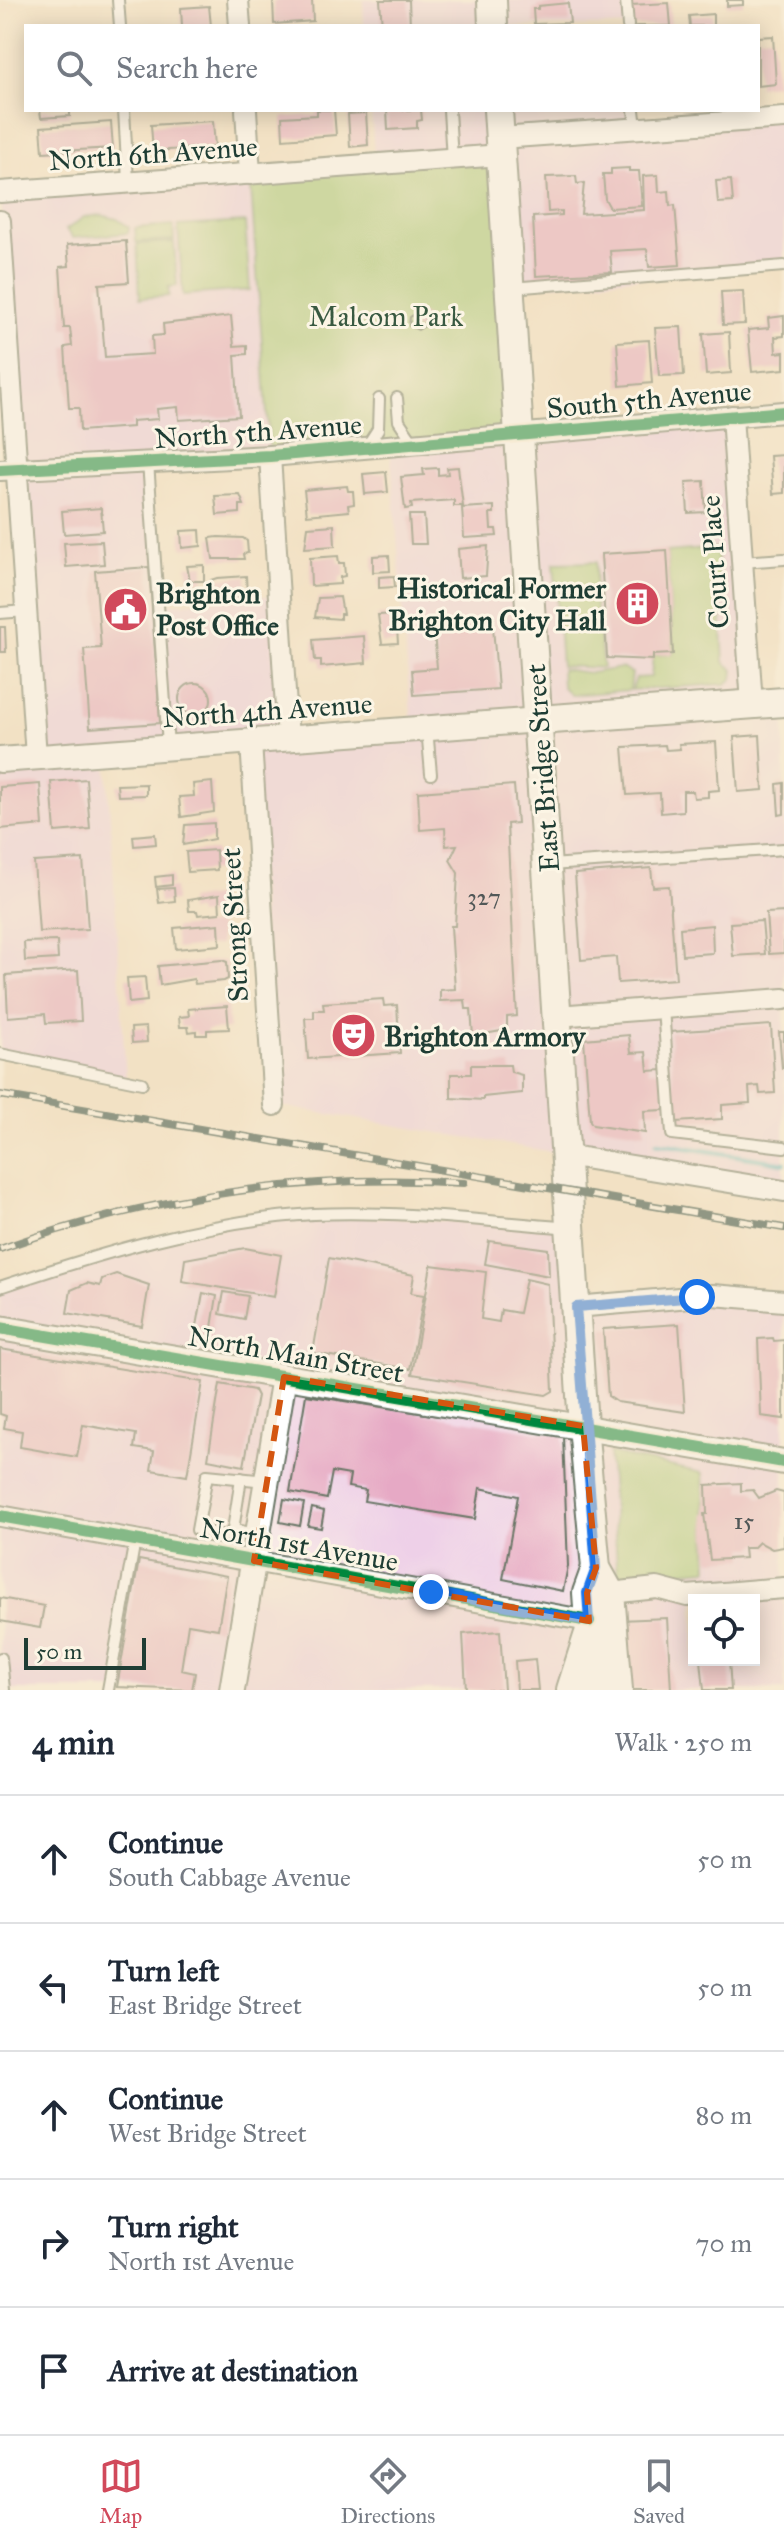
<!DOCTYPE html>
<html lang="en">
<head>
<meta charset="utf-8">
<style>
	:root { --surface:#fff; --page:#f6f6f7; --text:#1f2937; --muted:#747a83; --line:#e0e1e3; --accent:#d1495b }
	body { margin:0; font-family:"IM FELL Great Primer",serif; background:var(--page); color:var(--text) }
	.controls { position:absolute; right:24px; bottom:24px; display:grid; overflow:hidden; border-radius:0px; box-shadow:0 4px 20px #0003 }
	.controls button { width:72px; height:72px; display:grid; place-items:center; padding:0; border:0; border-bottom:2px solid var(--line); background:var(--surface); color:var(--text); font:40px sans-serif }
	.scale { position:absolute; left:24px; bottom:20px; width:122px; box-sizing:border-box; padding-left:8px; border:4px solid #1f3d34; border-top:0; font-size:22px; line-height:28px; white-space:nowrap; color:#1f3d34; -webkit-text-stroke:6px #fcf5e5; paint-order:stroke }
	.stop { position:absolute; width:24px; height:24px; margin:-18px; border:6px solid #1a73e8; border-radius:50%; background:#fff }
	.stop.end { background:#1a73e8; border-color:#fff; box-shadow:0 2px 8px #0008 }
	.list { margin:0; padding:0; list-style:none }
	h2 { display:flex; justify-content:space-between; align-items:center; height:104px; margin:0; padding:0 32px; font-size:34px }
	h2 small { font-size:26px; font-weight:400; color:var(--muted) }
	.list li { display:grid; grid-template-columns:52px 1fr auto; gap:24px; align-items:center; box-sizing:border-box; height:128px; padding:0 32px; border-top:2px solid var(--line) }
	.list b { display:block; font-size:30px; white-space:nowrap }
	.list p { margin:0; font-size:26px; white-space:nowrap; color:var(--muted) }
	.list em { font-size:26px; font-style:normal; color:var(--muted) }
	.icon { flex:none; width:44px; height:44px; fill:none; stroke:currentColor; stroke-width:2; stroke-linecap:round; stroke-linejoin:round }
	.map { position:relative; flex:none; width:784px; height:1690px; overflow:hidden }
	.search { position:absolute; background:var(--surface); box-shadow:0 4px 20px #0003; left:24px; right:24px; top:24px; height:88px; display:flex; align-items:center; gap:20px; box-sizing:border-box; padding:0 28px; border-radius:0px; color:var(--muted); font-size:30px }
	.sheet { height:744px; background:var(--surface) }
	nav { display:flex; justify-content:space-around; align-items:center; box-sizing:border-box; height:112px; border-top:2px solid var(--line); background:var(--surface); font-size:22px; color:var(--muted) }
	nav a { display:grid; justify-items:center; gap:4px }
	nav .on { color:var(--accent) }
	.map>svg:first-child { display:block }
	.built { fill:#eed0e8; fill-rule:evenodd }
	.green { fill:#a3cb76; stroke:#618455; stroke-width:2 }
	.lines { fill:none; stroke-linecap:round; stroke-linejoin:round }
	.stream { stroke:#42aec1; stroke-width:5 }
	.building { fill:#e6a9c5 }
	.service-casing { stroke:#697666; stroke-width:14 }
	.minor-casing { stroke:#697666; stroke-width:24 }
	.tertiary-casing { stroke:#697666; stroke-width:28 }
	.secondary-casing { stroke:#697666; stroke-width:32 }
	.trunk-casing { stroke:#697666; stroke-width:36 }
	.service { stroke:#fff; stroke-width:10 }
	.minor { stroke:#fff; stroke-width:20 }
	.tertiary { stroke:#fff; stroke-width:24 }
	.secondary { stroke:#fff; stroke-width:28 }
	.trunk { stroke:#fff; stroke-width:32 }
	.rail-casing { stroke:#1f3d34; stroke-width:8 }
	.rail { stroke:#fcf5e5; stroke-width:5; stroke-dasharray:15; stroke-linecap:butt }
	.cycleway-casing { stroke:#fcf5e5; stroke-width:17 }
	.cycleway { stroke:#00873e; stroke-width:12 }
	.route { stroke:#1a73e8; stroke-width:10 }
	.marked { fill:none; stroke:#d45610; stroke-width:6; stroke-dasharray:16 10; stroke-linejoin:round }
	.labels { text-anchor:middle; stroke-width:6; stroke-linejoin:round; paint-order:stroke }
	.number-label { font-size:24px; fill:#515858 }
	.street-label { font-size:28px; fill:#1f3d34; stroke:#fcf5e5 }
	.park-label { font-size:28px; fill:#395941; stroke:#fcf5e5 }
	.poi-label { font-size:28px; font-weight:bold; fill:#1f3d34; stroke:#fcf5e5; text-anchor:start }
</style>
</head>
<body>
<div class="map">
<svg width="784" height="1690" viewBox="0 0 784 1690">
	<rect width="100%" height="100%" fill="#fcf5e5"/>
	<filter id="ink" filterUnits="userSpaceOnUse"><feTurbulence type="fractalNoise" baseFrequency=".0125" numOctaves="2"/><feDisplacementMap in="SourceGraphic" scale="16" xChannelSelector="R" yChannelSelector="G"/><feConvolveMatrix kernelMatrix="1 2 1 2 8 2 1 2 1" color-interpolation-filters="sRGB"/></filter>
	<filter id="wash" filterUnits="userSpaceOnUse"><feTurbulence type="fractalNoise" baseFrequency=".006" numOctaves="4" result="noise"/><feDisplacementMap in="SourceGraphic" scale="32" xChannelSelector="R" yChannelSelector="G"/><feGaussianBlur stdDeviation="1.8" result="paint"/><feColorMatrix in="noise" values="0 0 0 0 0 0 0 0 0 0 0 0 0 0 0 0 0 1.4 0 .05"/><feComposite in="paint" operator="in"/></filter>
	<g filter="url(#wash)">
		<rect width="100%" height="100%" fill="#f2e1c4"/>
		<g class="built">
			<path d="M363,0H626L628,26H364Z"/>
			<path d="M371,110H634L636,128L784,118V266L509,288L375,166Z"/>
			<path d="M250,174L270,456L148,462L158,605L279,595L289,739L412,729L390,446L732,416L752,704L784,702V1191L274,1105L251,743L106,753L126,1080L0,1054V760L35,757L0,192Z"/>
			<path d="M312,1214L571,1228L576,1307L784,1301V1690H0V1287L190,1233ZM694,1600H754V1660H694Z"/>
		</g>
		<g class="green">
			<path d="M501,155L518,435L270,456L250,174Z"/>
			<path d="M101,215L117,219L129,227L128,233L73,238L66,230L84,217Z"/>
			<path d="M245,222L250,290L183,295L178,226Z"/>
			<path d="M173,225L174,240L136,242L135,228Z"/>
			<path d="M174,242L177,286L168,287L169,296L140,298L137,244Z"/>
			<path d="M717,548L724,662L734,670L733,679L726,684L632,690L636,678L651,677L653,655L673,654L667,552Z"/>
			<path d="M596,562L595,599L603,668L561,666L554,563Z"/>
			<path d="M621,668L632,673L630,690L571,695L562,686L561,669L590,673Z"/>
			<path d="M609,1453L703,1473L708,1569L618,1577Z"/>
		</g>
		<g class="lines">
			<path class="stream" d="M657,1143L784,1163"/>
		</g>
		<g id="blocks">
			<g class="building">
				<path d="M280,0H312L313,21L274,24L273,1Z"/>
				<path d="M380,0H409L410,26H382Z"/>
				<path d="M727,0H743V5L727,6Z"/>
				<path d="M568,3L570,23L534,24L533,9H538V6Z"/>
				<path d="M669,3L671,26H633L631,5Z"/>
				<path d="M209,6L211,26H182L181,8Z"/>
				<path d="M713,14V26H690L689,16Z"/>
				<path d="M773,36L776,84L758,86V37Z"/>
				<path d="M40,110H70V116L41,118Z"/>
				<path d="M317,110H334L336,135L283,139L282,117L317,115Z"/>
				<path d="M387,110H421L422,120L417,121V128L388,130Z"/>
				<path d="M366,113L368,145L350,147L348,114Z"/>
				<path d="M213,121L215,147L153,151L151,125Z"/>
				<path d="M111,122L113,148L43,152L41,127Z"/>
				<path d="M629,168V171H639L642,206L610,208L605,199L603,174H611V169Z"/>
				<path d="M658,175L659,192L669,191L670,206L675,205L680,265L649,267L647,249L610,251L612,272L536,276L533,217L562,215V211L548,212L546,177L576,176L577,184L584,183L581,214L644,210L643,176Z"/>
				<path d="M731,180L733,202L718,203L716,181Z"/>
				<path d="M126,241L129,282L99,284L105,357L153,354L152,336L164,335L163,324L231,316L234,346L247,345V354L235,355L239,416L179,420L178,407L157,409L158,419L132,421V427L80,431L79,408H69L65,347L72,346L70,328H64L60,267L69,266L67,245Z"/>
				<path d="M743,291L745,324L723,325L721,292Z"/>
				<path d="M418,312L426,317L425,326L418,330L409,326L410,317Z"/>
				<path d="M784,316V336L775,337L776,353L784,352V369L752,372L748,330L769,328L768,318Z"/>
				<path d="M681,327L684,375L659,376L655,328Z"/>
				<path d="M729,332L731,373L706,375L703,334Z"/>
				<path d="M649,340L652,383L620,386L617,342Z"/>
				<path d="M784,455V493L773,494L770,456Z"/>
				<path d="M458,467L463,506H454V500L411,503L412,508L405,509L401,477L424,475L423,469L438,468V475L448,474L447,468Z"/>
				<path d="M386,472L388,492L365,494L363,474Z"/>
				<path d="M704,481L706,512L688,513L686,482Z"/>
				<path d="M347,486L348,491H353L354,504L348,505L349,511L307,515L304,490Z"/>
				<path d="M240,495L244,505H240V513L217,515L215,496Z"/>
				<path d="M494,506V513H490L491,529H496L497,536L464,538L462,508Z"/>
				<path d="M101,508L103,531L64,534L62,511Z"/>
				<path d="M409,515H424L426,544H411Z"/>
				<path d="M334,525L335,546L305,548L308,527Z"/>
				<path d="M200,530L201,546L182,548L181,531Z"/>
				<path d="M218,537L243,538L247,541L248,553L243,554L244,559H213L210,538Z"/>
				<path d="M102,541L104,564L66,567L64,543Z"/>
				<path d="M488,546L486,576L460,578L458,549Z"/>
				<path d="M667,550L673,654L653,655V660L607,658L601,554Z"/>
				<path d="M389,555L390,571L373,572V556Z"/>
				<path d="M338,556L339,563H344L345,576L340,577V584L311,586L310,558Z"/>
				<path d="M204,565V581H190L187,566Z"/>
				<path d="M149,567L160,723L90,728L84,649L101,648L95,571Z"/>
				<path d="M246,576L247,596L218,598V590H212L211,580L217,578Z"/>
				<path d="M394,576L395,587L379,588V577Z"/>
				<path d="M340,597L343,614H340V619L315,617L318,598Z"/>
				<path d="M396,614L398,643L382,644L378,615Z"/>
				<path d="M0,627H5L6,652H0Z"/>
				<path d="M493,627L498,689L414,695L412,670L437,668L434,631Z"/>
				<path d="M364,636L366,663L321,667V660H315L313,640Z"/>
				<circle cx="195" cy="699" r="16"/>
				<path d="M760,735L763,790L738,792L734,737Z"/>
				<path d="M716,742L719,790L708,791V797L694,798L693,791H683V811L661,813L660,793L627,795L623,747L665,745L666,750L680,749L679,744Z"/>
				<path d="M86,779L90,829L55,832L51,782Z"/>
				<path d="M212,782L214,812L181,817L179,797L194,796L193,784Z"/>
				<path d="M784,783V814L779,815L777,784Z"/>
				<path d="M40,784L43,825L0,829V787Z"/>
				<path d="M146,784V795L118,796L117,785Z"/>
				<path d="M514,785L517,823L507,824L517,1016L507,1017V1027L501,1031L473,1036L471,1009H466L465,1000L440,1001V990L455,989L451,926H455L458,873L450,860L457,845L446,846L445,828L420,830L418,792Z"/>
				<path d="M214,823V839L183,845L185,825Z"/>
				<path d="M155,834L156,844L134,846L133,836Z"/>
				<path d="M216,850L217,870L188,872L186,852Z"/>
				<path d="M83,859L88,929L39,932L34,862Z"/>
				<path d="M651,868L653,887L669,886L676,979L618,983L616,957L581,960L575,874Z"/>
				<path d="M172,875V885L156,887L155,877Z"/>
				<path d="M174,888L175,901L159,903L157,889Z"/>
				<path d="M219,895L220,913L198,915L197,911H189L188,900Z"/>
				<path d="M784,912V953L769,954L766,913Z"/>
				<path d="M762,921L765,954L733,956L730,923Z"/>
				<path d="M219,924L220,945L176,949L174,928Z"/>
				<path d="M712,925L713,953L682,955L680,928Z"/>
				<path d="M57,941L58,959L25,961L24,942Z"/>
				<path d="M222,960L227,962L228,979L224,981L195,984L194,979L160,985L158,966Z"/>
				<path d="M78,970L81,1021L46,1023L45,1014L8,1017L6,975Z"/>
				<path d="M145,977L147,1001L129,1003L127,978Z"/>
				<path d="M383,999L384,1006L397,1005L400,1053L308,1059L305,1018H314V1010H324L323,1003Z"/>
				<path d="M227,1006L229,1029L207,1030V1035H196V1031L189,1032L188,1027H180L179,1017L189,1016L188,1009Z"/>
				<path d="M771,1025L775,1093L760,1094L759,1086L749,1087L750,1103L722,1105V1119L676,1122L670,1032Z"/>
				<path d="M146,1027L147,1042L132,1043L131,1028Z"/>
				<path d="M779,1032H784V1068H782Z"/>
				<path d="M629,1035L631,1053L646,1052L648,1071L663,1070L665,1110L644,1111L645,1133L593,1125L590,1121L584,1039Z"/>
				<path d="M471,1065H510L511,1072L522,1075V1093L483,1097V1100L451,1098V1074H471Z"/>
				<path d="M489,1241L548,1249L549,1276L485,1264Z"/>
				<path d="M245,1248L281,1255L274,1297L182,1281L185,1259Z"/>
				<path d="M329,1258L414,1275L411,1293L424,1295L410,1369L313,1353Z"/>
				<path d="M431,1265L486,1272L481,1319L499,1322L501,1310L519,1313L526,1279L548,1284L553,1391L546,1395L412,1374Z"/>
				<path d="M116,1274L149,1285L142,1326L67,1313L71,1290L87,1283L100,1286L102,1279Z"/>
				<path d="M224,1292L248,1296L244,1319L220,1314Z"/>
				<path d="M203,1293L217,1296L210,1340L195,1337Z"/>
				<path d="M679,1324L685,1412L617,1402L608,1396L603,1329Z"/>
				<path d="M773,1338L774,1341L784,1340V1419L761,1416L758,1339Z"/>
				<path d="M0,1349L203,1382L187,1476L151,1470L154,1451L134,1448L136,1434L83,1425L77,1457L20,1447L22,1431L4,1428L6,1416L0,1414Z"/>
				<path d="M220,1384L254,1390L257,1396L244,1466L208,1459Z"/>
				<path d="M306,1395L563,1436L568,1566L563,1591L503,1579L518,1496L480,1488L475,1519L364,1501L366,1490L348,1487L350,1475L332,1472L327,1499L290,1492Z"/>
				<path d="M741,1483V1491L753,1490L759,1498L776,1491L784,1493V1547L772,1549L759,1542L753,1548H744L745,1558L710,1560L704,1514H707L706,1485Z"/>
				<path d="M284,1499L304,1503L300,1526L280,1522Z"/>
				<path d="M312,1508L324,1511L321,1528L308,1526Z"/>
				<path d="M139,1560L227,1576L218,1629L188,1624L181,1670L195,1673L192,1690L117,1687Z"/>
				<path d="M0,1598L44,1606L40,1628L0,1621Z"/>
				<path d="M667,1618L671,1690H627L620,1620Z"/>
				<path d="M500,1631L504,1690H466L463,1634Z"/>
				<path d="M535,1659L538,1690H517L515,1661Z"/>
				<path d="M701,1660H729L731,1690H704Z"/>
			</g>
		</g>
	</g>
	<g filter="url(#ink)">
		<use href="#blocks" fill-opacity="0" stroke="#697666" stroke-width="2"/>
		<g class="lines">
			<defs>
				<g id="service">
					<path d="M118,0L120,26"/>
					<path d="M626,0L628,26"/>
					<path d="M124,110L128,181"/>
					<path d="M449,110L452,160"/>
					<path d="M634,110L636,128"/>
					<path d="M511,288L784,266"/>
					<path d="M397,398L399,421L414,443"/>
					<path d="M367,446L378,429L379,399"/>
					<path d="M148,462L168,746"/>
					<path d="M742,562L784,559"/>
					<path d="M0,613L26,611"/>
					<path d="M427,728L431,774"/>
					<path d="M550,865L784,849"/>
					<path d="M663,1008L672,1134L784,1147"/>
					<path d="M0,1054L142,1083"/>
					<path d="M0,1287C99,1254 209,1220 313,1214C398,1210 484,1221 569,1228"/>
					<path d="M233,1530L241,1478"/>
					<path d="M258,1534L233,1530L227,1536L197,1530L207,1475L266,1481"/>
					<path d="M1,1658L4,1690"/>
					<path d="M108,1690L135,1540"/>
				</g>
				<g id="minor">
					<path d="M238,0L240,26"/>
					<path d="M246,110L250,174"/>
					<path d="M500,138L784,118"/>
					<path d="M0,192L501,155"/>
					<path d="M0,221L36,757"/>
					<path d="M732,416L752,704"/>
					<path d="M270,456L288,739"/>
					<path d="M0,470L270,456L784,412"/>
					<path d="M251,742L274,1105"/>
					<path d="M557,1016L784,999"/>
					<path d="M565,1155L784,1191"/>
					<path d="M576,1307L713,1295L784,1301"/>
					<path d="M0,1516L589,1621"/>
					<path d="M610,1593L657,1588L687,1596L784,1588"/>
				</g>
				<g id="tertiary">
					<path d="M0,760L539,720"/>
					<path d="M0,1328L784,1462"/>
					<path d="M232,1690L284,1377"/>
				</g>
				<g id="secondary">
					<path d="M492,0L493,26"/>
					<path d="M498,110L583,1426L596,1568L610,1593L618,1690"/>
					<path d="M539,720L784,702"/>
					<path d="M594,1690L587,1593L596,1568"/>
				</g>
				<path id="trunk" d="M573,1690L590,1637"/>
			</defs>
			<use href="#service" class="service-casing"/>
			<use href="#minor" class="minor-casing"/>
			<use href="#tertiary" class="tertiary-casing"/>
			<use href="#secondary" class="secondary-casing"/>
			<use href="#trunk" class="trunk-casing"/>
			<use href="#service" class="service"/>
			<use href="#minor" class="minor"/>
			<use href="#tertiary" class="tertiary"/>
			<use href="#secondary" class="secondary"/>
			<use href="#trunk" class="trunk"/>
			<defs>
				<g id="rail">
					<path d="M0,1095L784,1228"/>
					<path d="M0,1249C145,1197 311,1172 464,1183"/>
				</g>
			</defs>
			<use href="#rail" class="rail-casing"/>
			<use href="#rail" class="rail"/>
			<defs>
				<g id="cycleway">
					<path d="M0,470L270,456L784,412"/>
					<path d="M0,1328L784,1462"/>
					<path d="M0,1516L589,1621"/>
				</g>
			</defs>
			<use href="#cycleway" class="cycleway-casing"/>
			<use href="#cycleway" class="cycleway"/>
		</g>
	</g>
	<g class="lines" filter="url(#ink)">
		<path class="route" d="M431,1592L589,1621L587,1593L596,1568L576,1307L697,1297"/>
	</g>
	<path d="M0 0H784V1690H0ZM284,1377L583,1426L596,1568L587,1593L589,1621L254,1561Z" fill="#f2e1c4" fill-opacity=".55" fill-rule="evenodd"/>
	<path class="marked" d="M284,1377L583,1426L596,1568L587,1593L589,1621L254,1561Z"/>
	<defs>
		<symbol id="building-disc" viewBox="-11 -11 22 22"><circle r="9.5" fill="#d1495b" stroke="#fcf5e5"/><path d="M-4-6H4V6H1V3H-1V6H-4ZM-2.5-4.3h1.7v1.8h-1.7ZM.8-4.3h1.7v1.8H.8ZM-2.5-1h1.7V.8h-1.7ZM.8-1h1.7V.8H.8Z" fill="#fff"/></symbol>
		<symbol id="civic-disc" viewBox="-11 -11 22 22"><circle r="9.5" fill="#d1495b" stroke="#fcf5e5"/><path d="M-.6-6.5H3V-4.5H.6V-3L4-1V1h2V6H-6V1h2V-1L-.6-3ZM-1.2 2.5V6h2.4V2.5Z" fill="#fff"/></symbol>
		<symbol id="theatre-disc" viewBox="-11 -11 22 22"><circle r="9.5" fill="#d1495b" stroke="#fcf5e5"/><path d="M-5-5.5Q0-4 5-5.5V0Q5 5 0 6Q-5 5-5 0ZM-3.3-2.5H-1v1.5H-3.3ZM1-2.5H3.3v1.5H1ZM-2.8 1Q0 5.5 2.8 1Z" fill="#fff"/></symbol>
	</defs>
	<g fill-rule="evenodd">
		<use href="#building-disc" x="612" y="578" width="51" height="51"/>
		<use href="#civic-disc" x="100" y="584" width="51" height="51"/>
		<use href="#theatre-disc" x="328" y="1010" width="51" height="51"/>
	</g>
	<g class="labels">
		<g class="number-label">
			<text x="484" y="905">327</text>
			<text x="744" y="1529">15</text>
		</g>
		<g class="street-label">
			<text transform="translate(153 153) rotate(-4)" y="10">North 6th Avenue</text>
			<text transform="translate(649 399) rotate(-5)" y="10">South 5th Avenue</text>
			<text transform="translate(258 431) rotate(-4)" y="10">North 5th Avenue</text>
			<text transform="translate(714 562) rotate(-94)" y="10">Court Place</text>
			<text transform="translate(267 710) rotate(-4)" y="10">North 4th Avenue</text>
			<text transform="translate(542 768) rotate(-94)" y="10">East Bridge Street</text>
			<text transform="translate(234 925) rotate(-93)" y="10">Strong Street</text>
			<text transform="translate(296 1354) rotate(10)" y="10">North Main Street</text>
			<text transform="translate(299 1544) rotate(10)" y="10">North 1st Avenue</text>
		</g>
		<g class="park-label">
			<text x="386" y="326">Malcom Park</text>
		</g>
		<g class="poi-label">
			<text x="606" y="598" text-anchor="end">Historical Former<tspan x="606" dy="32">Brighton City Hall</tspan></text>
			<text x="156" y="603">Brighton<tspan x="156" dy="32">Post Office</tspan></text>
			<text x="384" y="1046">Brighton Armory</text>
		</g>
	</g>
</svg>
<div class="controls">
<button><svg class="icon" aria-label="locate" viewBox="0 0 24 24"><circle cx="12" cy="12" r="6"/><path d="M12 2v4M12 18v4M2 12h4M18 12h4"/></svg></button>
</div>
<div class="scale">50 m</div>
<div class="stop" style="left:697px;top:1297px"></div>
<div class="stop end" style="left:431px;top:1592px"></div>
<div class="search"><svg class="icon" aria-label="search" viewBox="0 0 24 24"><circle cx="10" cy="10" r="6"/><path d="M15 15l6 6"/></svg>Search here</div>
</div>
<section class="sheet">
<h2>4 min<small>Walk · 250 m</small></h2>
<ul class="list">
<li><svg class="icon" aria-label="ahead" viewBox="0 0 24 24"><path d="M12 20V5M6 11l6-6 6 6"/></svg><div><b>Continue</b><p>South Cabbage Avenue</p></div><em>50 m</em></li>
<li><svg class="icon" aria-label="left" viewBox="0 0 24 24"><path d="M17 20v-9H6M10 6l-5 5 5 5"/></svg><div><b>Turn left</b><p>East Bridge Street</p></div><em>50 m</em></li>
<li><svg class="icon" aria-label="ahead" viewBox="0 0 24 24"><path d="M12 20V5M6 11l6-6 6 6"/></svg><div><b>Continue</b><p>West Bridge Street</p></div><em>80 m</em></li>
<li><svg class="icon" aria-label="right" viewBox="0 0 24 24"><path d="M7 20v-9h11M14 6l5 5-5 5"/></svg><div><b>Turn right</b><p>North 1st Avenue</p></div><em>70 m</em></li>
<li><svg class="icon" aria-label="arrive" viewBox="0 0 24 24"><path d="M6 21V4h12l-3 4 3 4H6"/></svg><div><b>Arrive at destination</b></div></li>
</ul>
</section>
<nav>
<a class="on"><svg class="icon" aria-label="map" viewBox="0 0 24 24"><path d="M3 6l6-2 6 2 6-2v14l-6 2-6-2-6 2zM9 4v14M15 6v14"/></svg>Map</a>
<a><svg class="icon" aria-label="directions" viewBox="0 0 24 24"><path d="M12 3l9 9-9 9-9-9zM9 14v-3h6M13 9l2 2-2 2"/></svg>Directions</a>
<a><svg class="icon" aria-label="saved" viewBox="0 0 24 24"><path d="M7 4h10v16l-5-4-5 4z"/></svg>Saved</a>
</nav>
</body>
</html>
